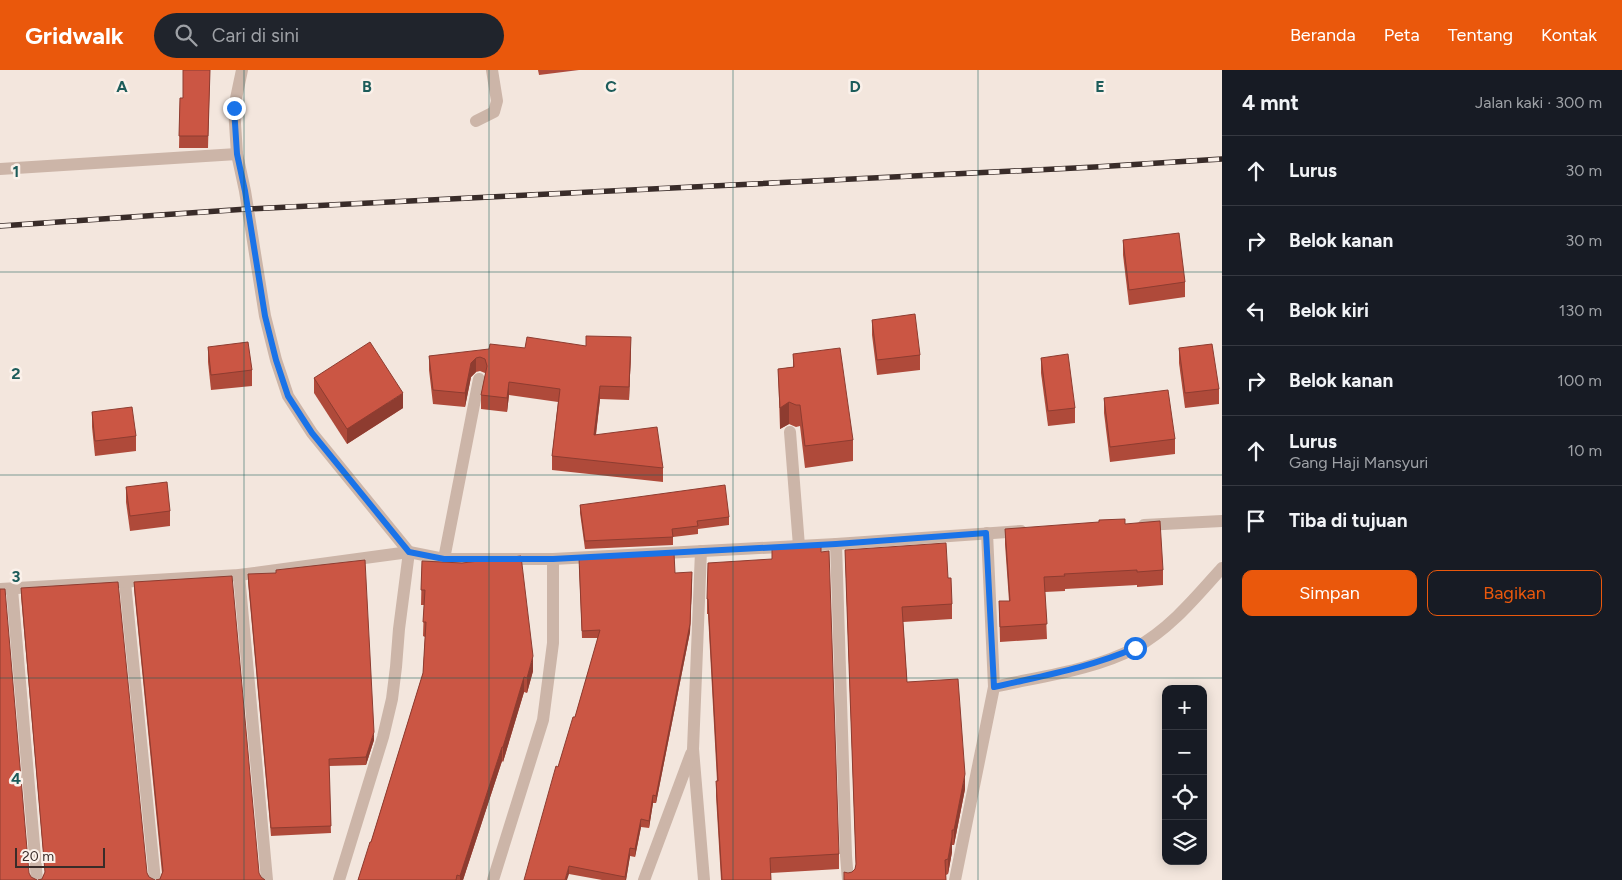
<!DOCTYPE html>
<html lang="id">
<head>
<meta charset="utf-8">
<style>
	:root { --surface:#171b24; --page:#20242c; --text:#f1f3f6; --muted:#9ea1a6; --line:#363941; --accent:#ea580c }
	body { margin:0; font-family:Figtree,sans-serif; background:var(--page); color:var(--text) }
	.controls { position:absolute; right:15px; bottom:15px; display:grid; overflow:hidden; border-radius:10px; box-shadow:0 2px 12px #0003 }
	.controls button { width:45px; height:45px; display:grid; place-items:center; padding:0; border:0; border-bottom:1px solid var(--line); background:var(--surface); color:var(--text); font:25px sans-serif }
	.scale { position:absolute; left:15px; bottom:12px; width:90px; box-sizing:border-box; padding-left:5px; border:2px solid #392c29; border-top:0; font-size:14px; line-height:18px; white-space:nowrap; color:#392c29; -webkit-text-stroke:4px #fbf1ea; paint-order:stroke }
	.stop { position:absolute; width:15px; height:15px; margin:-11px; border:4px solid #1a73e8; border-radius:50%; background:#fff }
	.stop.end { background:#1a73e8; border-color:#fff; box-shadow:0 1px 5px #0008 }
	.list { margin:0; padding:0; list-style:none }
	h2 { display:flex; justify-content:space-between; align-items:center; height:65px; margin:0; padding:0 20px; font-size:21px }
	h2 small { font-size:16px; font-weight:400; color:var(--muted) }
	.list li { display:grid; grid-template-columns:32px 1fr auto; gap:15px; align-items:center; box-sizing:border-box; height:70px; padding:0 20px; border-top:1px solid var(--line) }
	.list b { display:block; font-size:19px; white-space:nowrap }
	.list p { margin:0; font-size:16px; white-space:nowrap; color:var(--muted) }
	.list em { font-size:16px; font-style:normal; color:var(--muted) }
	.actions { display:flex; gap:10px; padding:15px 20px }
	.actions a { flex:1; padding:11px 0; border:1px solid var(--accent); border-radius:10px; text-align:center; font-size:18px; color:var(--accent) }
	.actions .main { background:var(--accent); color:#fff }
	.icon { flex:none; width:28px; height:28px; fill:none; stroke:currentColor; stroke-width:2; stroke-linecap:round; stroke-linejoin:round }
	.map { position:relative; flex:none; width:1222px; height:810px; overflow:hidden }
	header { display:flex; align-items:center; gap:30px; box-sizing:border-box; height:70px; padding:0 25px; background:var(--accent); color:#fff }
	header strong { font-size:24px }
	nav { display:flex; gap:28px; margin-inline-start:auto; font-size:18px }
	.search { width:350px; height:45px; background:var(--page); display:flex; align-items:center; gap:12px; box-sizing:border-box; padding:0 18px; border-radius:28px; color:var(--muted); font-size:19px }
	main { display:flex }
	aside { flex:1; background:var(--surface) }
	.map>svg:first-child { display:block }
	.lines { fill:none; stroke-linecap:round; stroke-linejoin:round }
	.minor { stroke:#ccb5a8; stroke-width:12 }
	.rail-casing { stroke:#392c29; stroke-width:5.5 }
	.rail { stroke:#fbf1ea; stroke-width:4; stroke-dasharray:11; stroke-linecap:butt }
	.wall { fill:#af4a3a }
	.shaded-wall { fill:#8e3c30 }
	.building { fill:#cb5644; stroke:#8e3c30 }
	.route { stroke:#1a73e8; stroke-width:6 }
	.grid { fill:none; stroke:#1c5c5a; stroke-width:1; stroke-opacity:0.55 }
	.grid-label { font-size:16px; text-anchor:middle; font-weight:bold; fill:#1c5c5a; stroke:#fbf1ea; stroke-width:5; stroke-linejoin:round; paint-order:stroke }
</style>
</head>
<body>
<header>
<strong>Gridwalk</strong>
<div class="search"><svg class="icon" aria-label="search" viewBox="0 0 24 24"><circle cx="10" cy="10" r="6"/><path d="M15 15l6 6"/></svg>Cari di sini</div>
<nav><a>Beranda</a><a>Peta</a><a>Tentang</a><a>Kontak</a></nav>
</header>
<main>
<div class="map">
<svg width="1222" height="810" viewBox="0 0 1222 810">
	<rect width="100%" height="100%" fill="#f3e6dd"/>
	<g class="lines">
		<g class="minor">
			<path d="M242,0L234,38L237,84L245,121L265,246L276,290L288,326L312,363L409,482L399,559L396,597L392,629L383,667L339,810"/>
			<path d="M476,51L494,42L497,31L492,0"/>
			<path d="M0,99L237,84"/>
			<path d="M790,362L799,476"/>
			<path d="M1144,455L1222,451"/>
			<path d="M836,474L846,786L848,810"/>
			<path d="M701,481L693,679L704,810"/>
			<path d="M444,489L479,309"/>
			<path d="M239,505L267,810"/>
			<path d="M125,512L155,810"/>
			<path d="M0,519L239,505L409,482L444,489H553L836,474L1021,461"/>
			<path d="M12,519L37,810"/>
			<path d="M994,617C1037,607 1095,600 1135,578C1170,559 1196,527 1222,498"/>
			<path d="M493,810L543,650L553,573V489"/>
			<path d="M644,810L691,684"/>
			<path d="M955,810L994,617L987,463"/>
		</g>
		<defs>
			<path id="rail" d="M0,156L247,139L1095,97L1222,89"/>
		</defs>
		<use href="#rail" class="rail-casing"/>
		<use href="#rail" class="rail"/>
	</g>
	<g class="wall">
		<path d="M210,0L208,78H179L180,28H183Z"/>
		<path d="M538,0H579L539,5Z"/>
		<path d="M1123,170L1185,212V227L1129,235L1123,185Z"/>
		<path d="M872,250L920,285V300L877,305L872,265Z"/>
		<path d="M586,276L631,281L629,330L600,329L596,365L663,398V412L552,400V386L558,332L509,325L507,342L481,339V325L485,305V303L480,301L476,302L471,307L465,337L433,334L429,300V286L525,278Z"/>
		<path d="M208,277L252,300V316L211,320L208,292Z"/>
		<path d="M1179,278L1219,319V334L1185,338L1179,293Z"/>
		<path d="M793,284L853,370V391L805,398L800,356L796,357L789,354L780,359L778,299L793,297Z"/>
		<path d="M1041,288L1075,338V353L1048,356L1041,303Z"/>
		<path d="M314,308L403,338L347,374L314,323Z"/>
		<path d="M1104,328L1175,369V384L1110,392L1104,343Z"/>
		<path d="M92,342L136,366V381L95,386L92,357Z"/>
		<path d="M126,417L170,441V456L130,461L126,432Z"/>
		<path d="M580,435L729,447V455L698,459V464L673,467V475L585,479L580,443Z"/>
		<path d="M1125,454L1163,500V515L1137,517V515L1065,519V521L1045,522L1047,569L1000,572L999,531H1009L1005,474V459Z"/>
		<path d="M772,477L839,784V799L771,803V810H721L716,726V711H717L708,544H707V529L772,489Z"/>
		<path d="M845,480L948,508L952,534V549L903,552L907,612L965,719L954,775H952V782L948,804L946,805V810H844V802L848,803L852,802L855,799L856,796Z"/>
		<path d="M422,491L533,601L527,623L524,622L503,692L502,691L463,810H358L371,772L423,603L425,567L423,566L424,535H421Z"/>
		<path d="M579,496L675,503L692,509L690,562L656,733H653L649,758L641,757L635,787L630,786L626,810H602L569,804L558,697L575,647L598,568H582Z"/>
		<path d="M248,504L374,670L366,695L329,696L331,763L271,766L248,512Z"/>
		<path d="M134,512L259,803L160,809L162,803L134,519Z"/>
		<path d="M21,518L147,803L149,807L42,809L45,803L21,526Z"/>
	</g>
	<g class="shaded-wall">
		<path d="M631,267V281L629,330V317Z"/>
		<path d="M476,288V302L471,307L465,337V323L471,293Z"/>
		<path d="M509,312V325L507,342V328Z"/>
		<path d="M600,316V329L594,379V365Z"/>
		<path d="M403,323V338L347,374V359Z"/>
		<path d="M789,332V354L780,359V338Z"/>
		<path d="M692,509L690,562L656,733V726Z"/>
		<path d="M533,586V601L527,623V608Z"/>
		<path d="M524,607V622L503,692V677Z"/>
		<path d="M374,662V670L366,695V687Z"/>
		<path d="M502,677V691L463,810H460V806Z"/>
		<path d="M965,704V719L954,775V760Z"/>
		<path d="M653,725V733L649,758V751Z"/>
		<path d="M641,749V757L635,787V779Z"/>
		<path d="M952,767V782L948,804V789Z"/>
		<path d="M630,778V786L626,810H625Z"/>
		<path d="M569,796V804L567,810H565Z"/>
	</g>
	<g class="building">
		<path d="M183,0H210L208,66H179L180,28H183Z"/>
		<path d="M1179,163L1185,212L1129,220L1123,170Z"/>
		<path d="M915,244L920,285L877,290L872,250Z"/>
		<path d="M586,266L631,267L629,317L600,316L594,365L657,357L663,398L552,386L560,319L509,312L507,328L481,325L487,296L485,289L480,287L476,288L471,293L465,323L433,320L429,286L489,279L490,274L525,278L527,267L586,276Z"/>
		<path d="M248,272L252,300L211,305L208,277Z"/>
		<path d="M370,272L403,323L347,359L314,308Z"/>
		<path d="M1212,274L1219,319L1185,323L1179,278Z"/>
		<path d="M840,278L853,370L805,376L800,335H796L789,332L780,338L778,299L794,297L793,284Z"/>
		<path d="M1068,284L1075,338L1048,341L1041,288Z"/>
		<path d="M1168,320L1175,369L1110,377L1104,328Z"/>
		<path d="M132,337L136,366L95,371L92,342Z"/>
		<path d="M167,412L170,441L130,446L126,417Z"/>
		<path d="M725,415L729,447L697,451L698,456L672,459L673,467L585,471L580,435Z"/>
		<path d="M1125,449V454L1160,451L1163,500L1137,502V500L1064,504L1065,506L1044,507L1047,554L1000,557L999,531H1010L1005,459L1099,452V450Z"/>
		<path d="M946,473L948,508H951L952,534L902,537L907,612L958,609L965,704L954,760H952V767L948,789L945,790L946,810H844V802L848,803L852,802L855,799L856,794L845,480Z"/>
		<path d="M821,474V482L829,481L839,784L770,788L771,810H722L716,711H718L708,529H707L708,493L772,489V477Z"/>
		<path d="M674,483L675,503L692,502L690,554L656,726L653,725L649,751L641,749L635,779L630,778L625,807L569,796L565,810H524L556,696L558,697L573,647H575L600,560L582,561L579,488Z"/>
		<path d="M521,486L533,586L527,608L524,607L503,677H502L460,806L457,805L456,810H358L370,772H371L423,603L426,552H423L425,520H421L422,491L462,493Z"/>
		<path d="M365,490L374,662L366,687L329,689L331,756L271,758L248,504L276,503V500Z"/>
		<path d="M232,506L259,803L261,807L265,810H156L160,809L163,801L134,512Z"/>
		<path d="M118,512L147,803L149,807L155,810H38L42,809L45,802L21,518Z"/>
		<path d="M0,519H5L29,803L31,807L37,810H0Z"/>
	</g>
	<g class="lines">
		<path class="route" d="M234,38L237,84L245,121L265,246L276,290L288,326L312,363L409,482L444,489H553L836,474L986,463L994,617C1041,606 1089,598 1135,578"/>
	</g>
	<path class="grid" d="M244,0V810M489,0V810M733,0V810M978,0V810M0,202H1222M0,405H1222M0,608H1222"/>
	<g class="grid-label">
		<text x="122" y="22">A</text>
		<text x="367" y="22">B</text>
		<text x="611" y="22">C</text>
		<text x="855" y="22">D</text>
		<text x="1100" y="22">E</text>
		<text x="16" y="107">1</text>
		<text x="16" y="309">2</text>
		<text x="16" y="512">3</text>
		<text x="16" y="714">4</text>
	</g>
</svg>
<div class="controls">
<button>+</button>
<button>−</button>
<button><svg class="icon" aria-label="locate" viewBox="0 0 24 24"><circle cx="12" cy="12" r="6"/><path d="M12 2v4M12 18v4M2 12h4M18 12h4"/></svg></button>
<button><svg class="icon" aria-label="layers" viewBox="0 0 24 24"><path d="M12 4l9 5-9 5-9-5zM3 14l9 5 9-5"/></svg></button>
</div>
<div class="scale">20 m</div>
<div class="stop" style="left:1135px;top:578px"></div>
<div class="stop end" style="left:234px;top:38px"></div>
</div>
<aside>
<h2>4 mnt<small>Jalan kaki · 300 m</small></h2>
<ul class="list">
<li><svg class="icon" aria-label="ahead" viewBox="0 0 24 24"><path d="M12 20V5M6 11l6-6 6 6"/></svg><div><b>Lurus</b></div><em>30 m</em></li>
<li><svg class="icon" aria-label="right" viewBox="0 0 24 24"><path d="M7 20v-9h11M14 6l5 5-5 5"/></svg><div><b>Belok kanan</b></div><em>30 m</em></li>
<li><svg class="icon" aria-label="left" viewBox="0 0 24 24"><path d="M17 20v-9H6M10 6l-5 5 5 5"/></svg><div><b>Belok kiri</b></div><em>130 m</em></li>
<li><svg class="icon" aria-label="right" viewBox="0 0 24 24"><path d="M7 20v-9h11M14 6l5 5-5 5"/></svg><div><b>Belok kanan</b></div><em>100 m</em></li>
<li><svg class="icon" aria-label="ahead" viewBox="0 0 24 24"><path d="M12 20V5M6 11l6-6 6 6"/></svg><div><b>Lurus</b><p>Gang Haji Mansyuri</p></div><em>10 m</em></li>
<li><svg class="icon" aria-label="arrive" viewBox="0 0 24 24"><path d="M6 21V4h12l-3 4 3 4H6"/></svg><div><b>Tiba di tujuan</b></div></li>
</ul>
<div class="actions"><a class="main">Simpan</a><a>Bagikan</a></div>
</aside>
</main>
</body>
</html>
